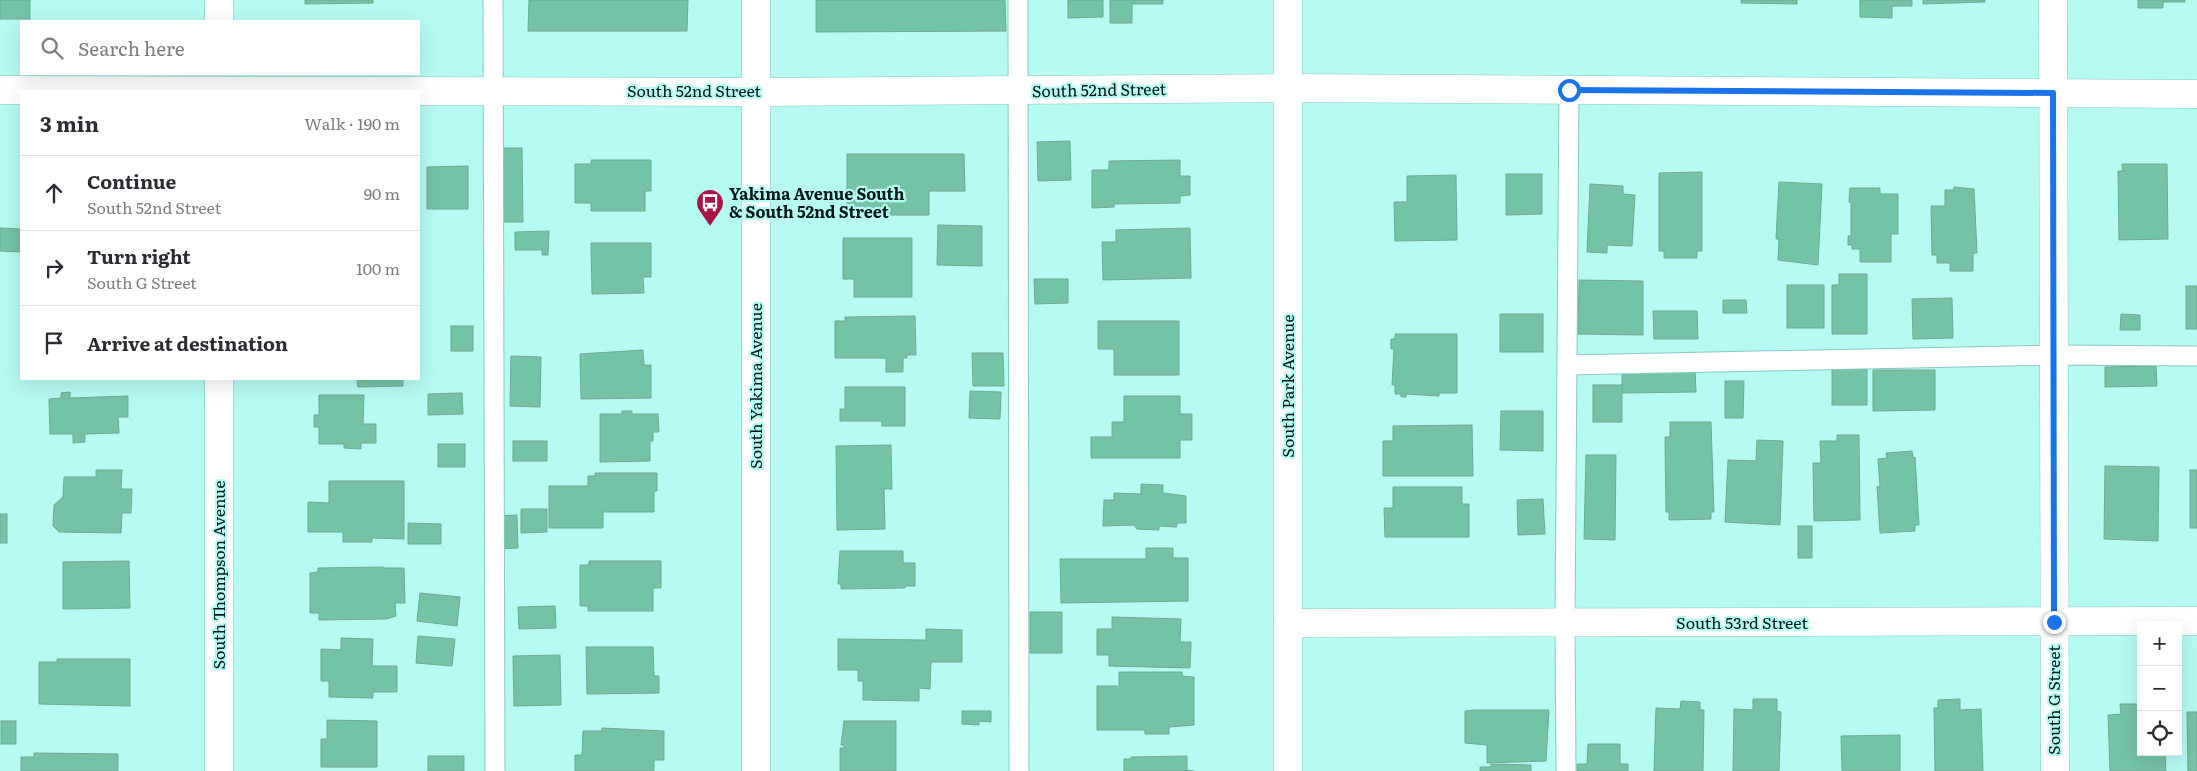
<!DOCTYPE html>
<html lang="en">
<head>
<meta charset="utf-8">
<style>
	:root { --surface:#fff; --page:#f2f2f3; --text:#2b2b33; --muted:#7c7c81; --line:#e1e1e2 }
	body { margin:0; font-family:Literata,serif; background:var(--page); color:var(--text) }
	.controls { position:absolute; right:15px; bottom:15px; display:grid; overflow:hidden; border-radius:0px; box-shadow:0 5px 20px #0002 }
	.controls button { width:45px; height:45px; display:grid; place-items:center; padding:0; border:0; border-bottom:1px solid var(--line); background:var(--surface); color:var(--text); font:25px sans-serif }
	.stop { position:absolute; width:15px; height:15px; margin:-11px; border:4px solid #1a73e8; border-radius:50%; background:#fff }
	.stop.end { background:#1a73e8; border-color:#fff; box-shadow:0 1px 5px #0008 }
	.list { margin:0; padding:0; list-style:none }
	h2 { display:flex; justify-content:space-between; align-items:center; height:65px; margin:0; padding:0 20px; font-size:21px }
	h2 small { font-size:16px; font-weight:400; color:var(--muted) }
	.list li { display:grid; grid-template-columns:32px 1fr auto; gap:15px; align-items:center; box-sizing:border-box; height:75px; padding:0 20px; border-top:1px solid var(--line) }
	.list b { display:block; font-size:19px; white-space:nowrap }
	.list p { margin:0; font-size:16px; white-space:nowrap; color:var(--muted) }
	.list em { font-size:16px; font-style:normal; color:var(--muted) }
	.icon { flex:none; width:28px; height:28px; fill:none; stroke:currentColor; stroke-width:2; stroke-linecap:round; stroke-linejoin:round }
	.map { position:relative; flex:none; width:2197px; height:771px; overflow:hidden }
	.search { position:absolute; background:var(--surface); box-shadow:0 5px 20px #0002; left:20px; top:20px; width:400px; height:55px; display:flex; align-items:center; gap:12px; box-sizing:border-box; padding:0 18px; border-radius:0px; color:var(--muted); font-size:19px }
	.panel { position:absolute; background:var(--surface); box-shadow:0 5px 20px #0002; left:20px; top:90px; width:400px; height:290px; border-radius:0px }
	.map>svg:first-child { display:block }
	.building { fill:#75c3a7; stroke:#6fa893 }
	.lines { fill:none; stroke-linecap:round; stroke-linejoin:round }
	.service-casing { stroke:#87c9c4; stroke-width:21 }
	.minor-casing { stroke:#87c9c4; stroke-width:29 }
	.secondary-casing { stroke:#87c9c4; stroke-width:29 }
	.service { stroke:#fff; stroke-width:19 }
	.minor { stroke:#fff; stroke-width:28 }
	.secondary { stroke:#fff; stroke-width:28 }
	.route { stroke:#1a73e8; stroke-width:6 }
	.labels { text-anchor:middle; stroke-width:4.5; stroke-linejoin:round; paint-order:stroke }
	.street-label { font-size:16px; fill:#001514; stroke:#b6faf4 }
	.poi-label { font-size:16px; font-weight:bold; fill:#001514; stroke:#b6faf4; text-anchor:start }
</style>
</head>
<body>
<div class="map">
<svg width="2197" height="771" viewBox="0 0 2197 771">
	<rect width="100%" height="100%" fill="#b6faf4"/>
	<g class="building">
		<rect x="0" y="0" width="30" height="19"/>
		<path d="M305,0H373V3L305,4Z"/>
		<path d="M529,0H688L687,31H528Z"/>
		<path d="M816,0H1005L1006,31L816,32Z"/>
		<path d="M1068,0H1103V17L1068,18Z"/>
		<path d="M1110,0H1163V4H1132V23H1110Z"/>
		<path d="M1741,0H1797V4L1741,3Z"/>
		<path d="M1860,0H1912V6H1892V18L1860,17Z"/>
		<path d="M1923,0H1985V2L1923,4Z"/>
		<path d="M2138,0H2185V2H2163V8H2138Z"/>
		<path d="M1070,141L1071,180L1038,181L1037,142Z"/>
		<path d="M496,148H522L523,222H498Z"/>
		<path d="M847,154H964L965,191H929V215H847Z"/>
		<path d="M591,160H651V191H645V211H591V203H575V164H591Z"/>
		<path d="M1180,160V176H1190V195L1180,196V203L1114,204V207L1092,208V170H1109V161Z"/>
		<path d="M2122,164H2167L2168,239L2119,240L2118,171H2123Z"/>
		<path d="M468,166V209H427V167Z"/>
		<path d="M1702,172V251H1697V258H1664V251H1659V173Z"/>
		<path d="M1506,174H1542V214L1506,215Z"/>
		<path d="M1456,175L1457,240L1395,241L1394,202H1407V176Z"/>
		<path d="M1779,182L1822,184L1818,265L1778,260L1779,239H1776Z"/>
		<path d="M1590,184L1623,186V194L1635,195L1632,246L1607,245V253L1587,252Z"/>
		<path d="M1954,187L1974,189L1977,253H1973V271H1950V263H1937V255H1932L1931,206H1945V190H1954Z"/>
		<path d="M1850,188H1880V194H1898V234H1891V262H1860V249H1852V245H1848V236H1851V202H1849Z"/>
		<path d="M938,225L982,226V266L937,265Z"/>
		<path d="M0,228L21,229V252L0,251Z"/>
		<path d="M1190,228L1191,278L1103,280L1102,242H1116V230Z"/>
		<path d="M549,231L548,255H542V250H515V232Z"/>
		<path d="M843,238H912V297H854V279H843Z"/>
		<path d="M591,243H651V277H643L644,293L592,294Z"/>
		<path d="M1839,274H1867V334H1832V285H1839Z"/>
		<path d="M1034,279H1068V303L1035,304Z"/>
		<path d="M1579,280L1643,281V335L1578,334Z"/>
		<rect x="1787" y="285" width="37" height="43"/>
		<rect x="2186" y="286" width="11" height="43"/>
		<path d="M1952,298L1953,338L1913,339L1912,299Z"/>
		<path d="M1723,300H1746L1747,313H1723Z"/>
		<path d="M1653,311H1697L1698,339H1654Z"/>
		<rect x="1500" y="314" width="43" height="38"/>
		<path d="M2121,314L2140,315V330H2120Z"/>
		<path d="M915,316L916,355H907V358H903V372H886V358H835V321H845V317Z"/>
		<path d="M1098,321H1179V375H1114V349H1098Z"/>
		<rect x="451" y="326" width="22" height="25"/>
		<path d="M1395,334H1457V393H1439V396L1406,394V397H1401V394H1395V385H1392L1394,349H1391V339H1395Z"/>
		<path d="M643,350L644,365H651V398L581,399L580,354Z"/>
		<path d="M972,353H1003L1004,386H973Z"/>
		<path d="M511,356L541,357L540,407L510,406Z"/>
		<path d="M2156,366L2157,386L2105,387V367Z"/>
		<path d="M1695,369L1696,392L1622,393V370Z"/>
		<rect x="1832" y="369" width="35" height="36"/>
		<path d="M1873,370H1935V410L1873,411Z"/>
		<path d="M357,379H403V386L358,387Z"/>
		<path d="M1725,381H1744L1743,418H1725Z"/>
		<rect x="1593" y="385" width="29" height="37"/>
		<path d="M845,387H905V426H882V421H840V409H845Z"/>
		<path d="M970,391L1001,392L1000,419L969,418Z"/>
		<path d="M70,392V398L128,396V417H118L119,433L85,434V442L73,443V434H50L49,399L61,398V393Z"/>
		<path d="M462,393L463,414L428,415V394Z"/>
		<path d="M319,395H364L363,424H376V443H361V449L344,448V444H319V427H314V415H319Z"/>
		<path d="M1124,396H1180V414H1192V440H1180V458H1091V437H1112V422H1124Z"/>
		<path d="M622,411H632V414H658L659,432H653V441H650V461L600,462V414H622Z"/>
		<path d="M1501,411H1543V451L1500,450Z"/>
		<path d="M1670,422H1711L1714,512H1711V519L1669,520V512H1666L1665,437H1670Z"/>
		<path d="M1472,425L1473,476H1383V441H1393V426Z"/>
		<path d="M1837,435H1859L1860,520L1814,521L1813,463H1821L1820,441H1837Z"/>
		<path d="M1757,440L1783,441L1780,525L1725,522L1728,460L1756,461Z"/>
		<rect x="513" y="441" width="34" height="20"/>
		<rect x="438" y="444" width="27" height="23"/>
		<path d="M891,445L892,489H884L885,529L837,530L836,446Z"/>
		<path d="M1912,451L1913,458L1915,457L1919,525H1915V531L1880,533L1877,487L1880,486L1878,459L1887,458L1886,453Z"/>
		<path d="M1586,455H1616L1615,540L1584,539Z"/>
		<path d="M2105,466L2159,467L2158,541L2104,539Z"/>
		<path d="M96,470H122L121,489H132L131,513H122L121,533L59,532L53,526L54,505L63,497L64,477H96Z"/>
		<rect x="2190" y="470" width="7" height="58"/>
		<path d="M595,473H657V491H654V512H603V528H549V486H588V476H595Z"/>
		<path d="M329,481H404V539L372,538V542H343V532H308V502L329,503Z"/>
		<path d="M1141,484L1163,485V493L1186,496V523H1177V527L1159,526V530L1137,529L1134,525L1103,526L1104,500H1114V493L1141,494Z"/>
		<path d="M1393,487H1462V504H1469V537H1385L1384,508H1393Z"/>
		<path d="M1543,499L1545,534L1518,535L1517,500Z"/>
		<path d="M521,509H547V532L521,533Z"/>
		<rect x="0" y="514" width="7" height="29"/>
		<path d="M517,515L518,548L496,549V516Z"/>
		<path d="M408,523L441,524V544H408Z"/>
		<rect x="1798" y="526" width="14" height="32"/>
		<path d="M1146,548H1173V558H1188V601L1061,603L1060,559H1146Z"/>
		<path d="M840,551H903V563H915V586H905V588L841,589V584H838Z"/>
		<path d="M129,561L130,608L63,609V562Z"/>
		<path d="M589,561H661V588H653V611H588V606H580V565H589Z"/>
		<path d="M384,567V568H404L405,603H395L396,616L386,619L319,620V613H310V573L318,572V568Z"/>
		<path d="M420,593L460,597L457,626L417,621Z"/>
		<path d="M555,606L556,628L519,629L518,607Z"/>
		<rect x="1030" y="612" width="32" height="41"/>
		<path d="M1112,617L1181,619L1180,642H1191L1190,668L1109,666V655H1097V629H1112Z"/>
		<path d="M926,629L962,630V662H931L930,689L919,688V701L863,700V681H858V670H838V639L926,640Z"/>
		<path d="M418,636L455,639L452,666L416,663Z"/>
		<path d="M341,638L373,639L372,666H397V692H373V698L329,697V681H321V649L341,650Z"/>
		<path d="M586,647H653L654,676H659V693L587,694Z"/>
		<path d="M560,655L561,705L514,706L513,656Z"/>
		<path d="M57,659H130V706L39,704V662H57Z"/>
		<path d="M1119,672H1182V676L1194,677V725L1169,727V734H1145V730H1097V686H1119Z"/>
		<path d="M1753,699H1777V711L1781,712L1779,771H1733L1734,709L1753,710Z"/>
		<path d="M1960,699V710L1981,709L1983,771H1935L1934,708H1938V700Z"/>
		<path d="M1681,701L1700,702V710H1704L1703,771H1654L1656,708L1680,709Z"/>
		<path d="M2120,704H2141V752H2165L2166,771H2110L2108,715L2121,714Z"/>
		<path d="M1475,710H1549L1546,761L1487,763V745L1465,743V711Z"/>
		<path d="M962,711H991V722L979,721V725L962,724Z"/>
		<path d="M2187,712H2197V771H2188Z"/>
		<path d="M327,720L377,721V767H321V739H327Z"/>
		<rect x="1" y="721" width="15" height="23"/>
		<path d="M844,721H896V771H840V748H844V745H841Z"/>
		<path d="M602,728L664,731V760H654V771H575V755H582L583,731H602Z"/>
		<path d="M1900,735V771H1842L1841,736Z"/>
		<path d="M1588,744H1620V764H1628V771H1577V764H1587Z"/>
		<path d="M34,753L118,754V771H21V757H34Z"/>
		<rect x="428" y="756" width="36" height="15"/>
		<path d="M1187,756V770L1194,771H1124V759H1131V757Z"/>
		<path d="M1491,764L1531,765V771H1480V767H1491Z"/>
	</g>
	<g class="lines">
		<defs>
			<g id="service">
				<path d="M493,0L495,771"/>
				<path d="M1018,0L1019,771"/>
				<path d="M1567,365L2054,355L2197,356"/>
				<path d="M1566,771L1565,623L1569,90"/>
			</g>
			<g id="minor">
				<path d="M219,0V21"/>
				<path d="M2053,0L2055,771"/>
				<path d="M0,90L756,92L1289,88L2197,94"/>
				<path d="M219,379V771"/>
				<path d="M1288,623L2197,621"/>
				<path d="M1288,771V0"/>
			</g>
			<path id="secondary" d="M756,771V0"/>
		</defs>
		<use href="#service" class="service-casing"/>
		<use href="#minor" class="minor-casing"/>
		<use href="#secondary" class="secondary-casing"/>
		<use href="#service" class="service"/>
		<use href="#minor" class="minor"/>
		<use href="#secondary" class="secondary"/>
	</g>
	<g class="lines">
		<path class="route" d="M1569,90L2053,93L2054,622"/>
	</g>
	<defs>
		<symbol id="bus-pin" viewBox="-11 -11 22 30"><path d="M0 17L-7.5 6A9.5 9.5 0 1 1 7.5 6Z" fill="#a91548" stroke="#b6faf4"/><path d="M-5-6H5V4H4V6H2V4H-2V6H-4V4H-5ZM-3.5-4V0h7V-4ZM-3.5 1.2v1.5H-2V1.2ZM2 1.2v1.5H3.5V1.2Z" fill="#fff"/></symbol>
	</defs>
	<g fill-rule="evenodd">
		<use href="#bus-pin" x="694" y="187" width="32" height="43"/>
	</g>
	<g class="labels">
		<g class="street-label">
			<text transform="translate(1099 90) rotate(-1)" y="6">South 52nd Street</text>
			<text x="694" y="97">South 52nd Street</text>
			<text transform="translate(756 386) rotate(-90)" y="6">South Yakima Avenue</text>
			<text transform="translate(1288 386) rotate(-90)" y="6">South Park Avenue</text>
			<text transform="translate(219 575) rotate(-90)" y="6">South Thompson Avenue</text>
			<text x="1742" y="629">South 53rd Street</text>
			<text transform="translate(2054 700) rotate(-90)" y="6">South G Street</text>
		</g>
		<g class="poi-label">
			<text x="729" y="200">Yakima Avenue South<tspan x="729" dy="18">&amp; South 52nd Street</tspan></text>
		</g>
	</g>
</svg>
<div class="controls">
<button>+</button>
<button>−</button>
<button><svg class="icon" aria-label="locate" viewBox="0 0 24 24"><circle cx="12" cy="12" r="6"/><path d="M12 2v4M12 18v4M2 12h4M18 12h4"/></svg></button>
</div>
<div class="stop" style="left:1569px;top:90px"></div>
<div class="stop end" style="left:2054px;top:622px"></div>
<div class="search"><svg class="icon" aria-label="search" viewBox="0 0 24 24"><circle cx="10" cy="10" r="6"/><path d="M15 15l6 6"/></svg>Search here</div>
<section class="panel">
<h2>3 min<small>Walk · 190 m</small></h2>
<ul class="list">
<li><svg class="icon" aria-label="ahead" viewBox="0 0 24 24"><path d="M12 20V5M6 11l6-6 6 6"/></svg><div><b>Continue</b><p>South 52nd Street</p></div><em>90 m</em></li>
<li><svg class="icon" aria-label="right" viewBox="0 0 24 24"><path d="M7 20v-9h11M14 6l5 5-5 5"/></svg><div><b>Turn right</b><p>South G Street</p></div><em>100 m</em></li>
<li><svg class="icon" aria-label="arrive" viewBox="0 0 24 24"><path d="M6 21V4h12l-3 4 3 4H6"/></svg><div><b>Arrive at destination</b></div></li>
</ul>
</section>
</div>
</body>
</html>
